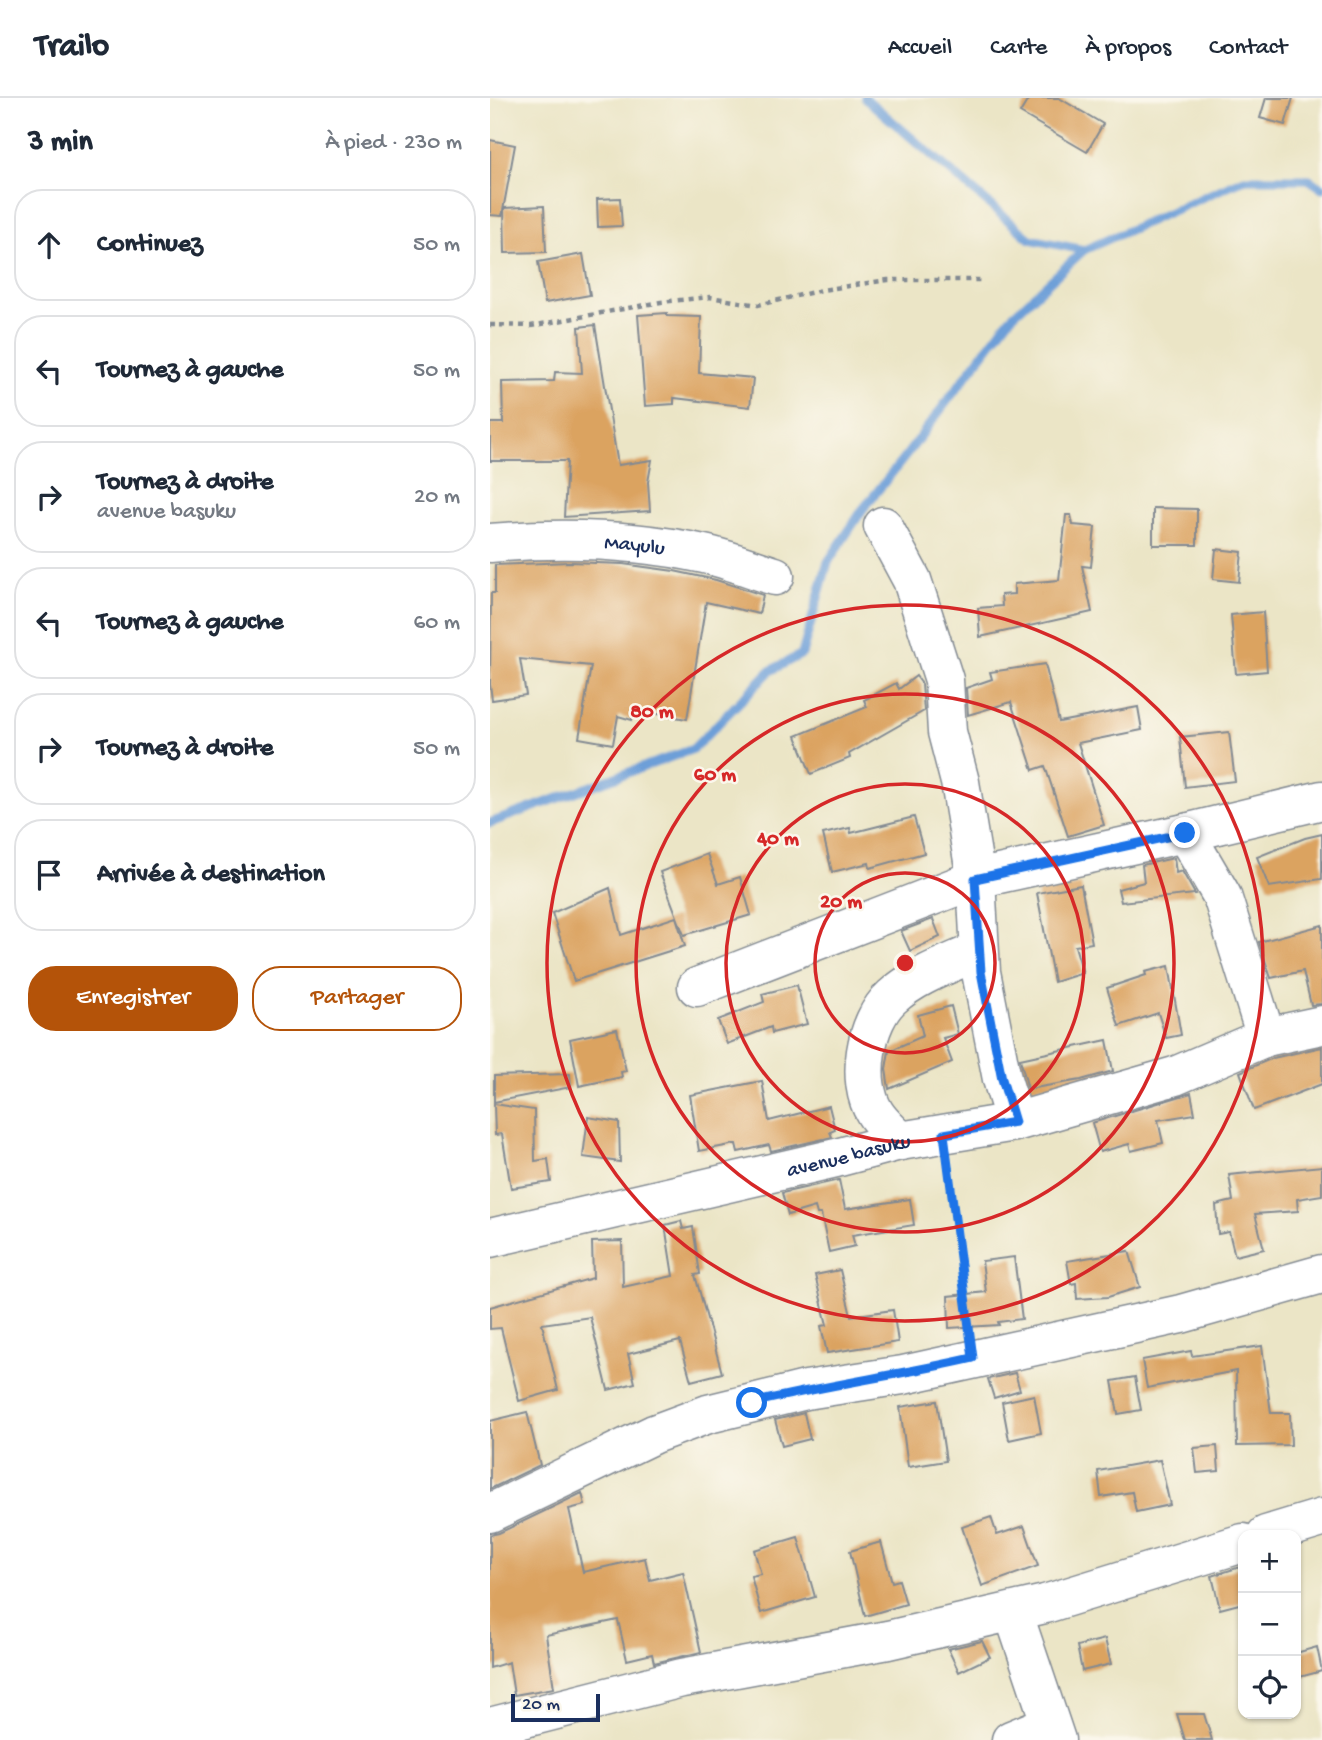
<!DOCTYPE html>
<html lang="fr">
<head>
<meta charset="utf-8">
<style>
	:root { --surface:#fff; --page:#f2f2f3; --text:#1f2937; --muted:#747a83; --line:#e0e1e3; --accent:#b45309 }
	body { margin:0; font-family:"Gochi Hand",sans-serif; background:var(--page); color:var(--text) }
	.controls { position:absolute; right:21px; bottom:21px; display:grid; overflow:hidden; border-radius:14px; box-shadow:0 2px 5px #0004 }
	.controls button { width:63px; height:63px; display:grid; place-items:center; padding:0; border:0; border-bottom:2px solid var(--line); background:var(--surface); color:var(--text); font:35px sans-serif }
	.scale { position:absolute; left:21px; bottom:18px; width:89px; box-sizing:border-box; padding-left:7px; border:4px solid #1b2f5e; border-top:0; font-size:19px; line-height:24px; white-space:nowrap; color:#1b2f5e; -webkit-text-stroke:5px #fbf7ec; paint-order:stroke }
	.stop { position:absolute; width:21px; height:21px; margin:-16px; border:5px solid #1a73e8; border-radius:50%; background:#fff }
	.stop.end { background:#1a73e8; border-color:#fff; box-shadow:0 2px 7px #0008 }
	.list { margin:0; padding:0; list-style:none }
	h2 { display:flex; justify-content:space-between; align-items:center; height:91px; margin:0; padding:0 28px; font-size:30px }
	h2 small { font-size:23px; font-weight:400; color:var(--muted) }
	.list li { display:grid; grid-template-columns:46px 1fr auto; gap:21px; align-items:center; box-sizing:border-box; height:112px; margin:0 14px 14px; padding:0 14px; border:2px solid var(--line); border-radius:28px }
	.list b { display:block; font-size:26px; white-space:nowrap }
	.list p { margin:0; font-size:23px; white-space:nowrap; color:var(--muted) }
	.list em { font-size:23px; font-style:normal; color:var(--muted) }
	.actions { display:flex; gap:14px; padding:21px 28px }
	.actions a { flex:1; padding:16px 0; border:2px solid var(--accent); border-radius:28px; text-align:center; font-size:24px; color:var(--accent) }
	.actions .main { background:var(--accent); color:#fff }
	.icon { flex:none; width:38px; height:38px; fill:none; stroke:currentColor; stroke-width:2; stroke-linecap:round; stroke-linejoin:round }
	.map { position:relative; flex:none; width:832px; height:1642px; overflow:hidden }
	header { display:flex; align-items:center; gap:42px; box-sizing:border-box; height:98px; padding:0 35px; background:var(--surface); border-bottom:2px solid var(--line) }
	header strong { font-size:33px }
	nav { display:flex; gap:38px; margin-inline-start:auto; font-size:24px }
	main { display:flex }
	aside { flex:1; background:var(--surface) }
	.map>svg:first-child { display:block }
	.lines { fill:none; stroke-linecap:round; stroke-linejoin:round }
	.stream { stroke:#6d9fd8; stroke-width:9 }
	.building { fill:#dba361 }
	.minor-casing { stroke:#838a92; stroke-width:41 }
	.path { stroke:#838a92; stroke-width:4.5; stroke-dasharray:5 5; stroke-linecap:butt }
	.minor { stroke:#fff; stroke-width:38 }
	.route { stroke:#1a73e8; stroke-width:9 }
	.ring { fill:none; stroke:#d62828; stroke-width:3.5 }
	.labels { text-anchor:middle; stroke-width:5; stroke-linejoin:round; paint-order:stroke }
	.street-label { font-size:21px; fill:#1b2f5e; stroke:#fbf7ec }
	.centre { fill:#d62828; stroke:#fbf7ec; stroke-width:3.5 }
	.ring-label { font-size:21px; text-anchor:middle; font-weight:bold; fill:#d62828; stroke:#fbf7ec; stroke-width:5; stroke-linejoin:round; paint-order:stroke }
</style>
</head>
<body>
<header>
<strong>Trailo</strong>
<nav><a>Accueil</a><a>Carte</a><a>À propos</a><a>Contact</a></nav>
</header>
<main>
<aside>
<h2>3 min<small>À pied · 230 m</small></h2>
<ul class="list">
<li><svg class="icon" aria-label="ahead" viewBox="0 0 24 24"><path d="M12 20V5M6 11l6-6 6 6"/></svg><div><b>Continuez</b></div><em>50 m</em></li>
<li><svg class="icon" aria-label="left" viewBox="0 0 24 24"><path d="M17 20v-9H6M10 6l-5 5 5 5"/></svg><div><b>Tournez à gauche</b></div><em>50 m</em></li>
<li><svg class="icon" aria-label="right" viewBox="0 0 24 24"><path d="M7 20v-9h11M14 6l5 5-5 5"/></svg><div><b>Tournez à droite</b><p>avenue basuku</p></div><em>20 m</em></li>
<li><svg class="icon" aria-label="left" viewBox="0 0 24 24"><path d="M17 20v-9H6M10 6l-5 5 5 5"/></svg><div><b>Tournez à gauche</b></div><em>60 m</em></li>
<li><svg class="icon" aria-label="right" viewBox="0 0 24 24"><path d="M7 20v-9h11M14 6l5 5-5 5"/></svg><div><b>Tournez à droite</b></div><em>50 m</em></li>
<li><svg class="icon" aria-label="arrive" viewBox="0 0 24 24"><path d="M6 21V4h12l-3 4 3 4H6"/></svg><div><b>Arrivée à destination</b></div></li>
</ul>
<div class="actions"><a class="main">Enregistrer</a><a>Partager</a></div>
</aside>
<div class="map">
<svg width="832" height="1642" viewBox="0 0 832 1642">
	<rect width="100%" height="100%" fill="#fbf7ec"/>
	<filter id="ink" filterUnits="userSpaceOnUse"><feTurbulence type="fractalNoise" baseFrequency=".0143" numOctaves="2"/><feDisplacementMap in="SourceGraphic" scale="14" xChannelSelector="R" yChannelSelector="G"/><feConvolveMatrix kernelMatrix="1 2 1 2 8 2 1 2 1" color-interpolation-filters="sRGB"/></filter>
	<filter id="wash" filterUnits="userSpaceOnUse"><feTurbulence type="fractalNoise" baseFrequency=".00686" numOctaves="4" result="noise"/><feDisplacementMap in="SourceGraphic" scale="28" xChannelSelector="R" yChannelSelector="G"/><feGaussianBlur stdDeviation="1.57" result="paint"/><feColorMatrix in="noise" values="0 0 0 0 0 0 0 0 0 0 0 0 0 0 0 0 0 1.4 0 .05"/><feComposite in="paint" operator="in"/></filter>
	<g filter="url(#wash)">
		<rect width="100%" height="100%" fill="#ebe5c6"/>
		<g class="lines">
			<g class="stream">
				<path d="M375,0L540,141L594,152L754,81H818L832,90"/>
				<path d="M0,725L203,651L280,573L312,556L338,464L373,411L418,355L520,220L594,152"/>
			</g>
		</g>
		<g id="blocks">
			<g class="building">
				<path d="M539,0H569L613,26L597,54L530,15Z"/>
				<path d="M776,0H803L795,27L770,20Z"/>
				<path d="M0,42L25,47L12,118L0,117Z"/>
				<path d="M130,100L132,128L108,129L107,101Z"/>
				<path d="M54,108L56,154L15,155L14,110Z"/>
				<path d="M93,156L100,197L55,205L48,164Z"/>
				<path d="M177,215V218L211,219L209,275L263,280L260,309L184,300V306L155,308L148,217Z"/>
				<path d="M105,227L128,367L162,362L158,384L160,413L74,419L77,363H0V325H13L12,284L64,283L65,274L92,275L89,229Z"/>
				<path d="M663,410L707,411V447H663Z"/>
				<path d="M576,417H581L583,427L605,429L601,469L592,468L602,514L490,539L488,510L512,508L511,497L524,496V486L569,482Z"/>
				<path d="M726,451L752,454L749,484L723,481Z"/>
				<path d="M80,464L133,466L184,473L226,482L273,497L269,516L216,504L197,621L144,612L142,622L128,618L123,646L89,640L101,568L30,561L36,597L2,602L0,586L1,495H5V467Z"/>
				<path d="M773,514L777,573L746,576L741,517Z"/>
				<path d="M555,566L569,624L648,609L652,632L588,645L614,727L578,738L555,668L543,672L521,604L478,617L476,590L502,581L500,574Z"/>
				<path d="M426,578L432,586L434,613L359,656L360,660L321,676L306,638L377,609L374,602L406,585L409,591Z"/>
				<path d="M739,634L745,683L695,689L690,639Z"/>
				<path d="M424,719L434,755L380,770L379,765L342,774L333,736L360,730L361,735Z"/>
				<path d="M832,736V781L779,789L767,759L815,740Z"/>
				<path d="M217,756L228,786L250,779L261,817L194,837L170,774Z"/>
				<path d="M684,760L686,775L692,773L705,796L631,804L628,791L654,784L652,767Z"/>
				<path d="M591,787L602,845L585,848L593,875L564,884L547,795Z"/>
				<path d="M120,790L131,837L186,819L195,848L84,883L62,815Z"/>
				<path d="M443,821L450,839L420,853L411,833Z"/>
				<path d="M832,827V906L821,907L813,873L781,880L769,844Z"/>
				<path d="M679,868L691,937L676,940L668,915L629,928L617,890L656,877L655,874Z"/>
				<path d="M307,887L317,926L282,935L281,929L237,946L228,922L274,904L272,896Z"/>
				<path d="M461,908L468,936L453,940L462,964L399,991L396,971L399,953L433,938L428,917Z"/>
				<path d="M127,931L136,973L131,974L132,979L89,988L80,941Z"/>
				<path d="M617,942L623,973L591,982L538,991L530,961Z"/>
				<path d="M832,949V986L764,1012L750,974L783,960Z"/>
				<path d="M80,976L81,989L4,1004V978Z"/>
				<path d="M272,983L279,1023L339,1008L345,1032L340,1034L342,1039L281,1053L279,1047L248,1054L246,1046L209,1053L200,997Z"/>
				<path d="M701,995L705,1016L668,1022L673,1045L641,1053L639,1046L610,1054L602,1025Z"/>
				<path d="M4,1006L44,1012L45,1063L58,1061L61,1084L21,1090L12,1036L5,1037Z"/>
				<path d="M98,1019L129,1024L130,1064L93,1059Z"/>
				<path d="M832,1068V1097L807,1101L808,1113L765,1116L774,1151L745,1158L739,1134L728,1136L726,1107L743,1103L739,1077Z"/>
				<path d="M349,1082L355,1111L420,1101L424,1127L362,1137L365,1148L339,1154L331,1116H327L325,1109L298,1117L292,1095Z"/>
				<path d="M191,1123L193,1131L203,1129L210,1176L205,1177L232,1275L201,1283L190,1243L138,1256L145,1285L118,1292L100,1219L52,1226L68,1292L29,1303L11,1230L0,1231V1209L103,1180L102,1144L132,1143L133,1189L183,1178L175,1127Z"/>
				<path d="M639,1153L650,1189L618,1199L587,1201L586,1185L581,1186L577,1163Z"/>
				<path d="M524,1159L532,1221L508,1224L509,1227L459,1230L458,1198L496,1194L492,1163Z"/>
				<path d="M350,1172L361,1218L403,1212L408,1244L337,1255L331,1228L337,1227L325,1177Z"/>
				<path d="M772,1248L781,1315H800L801,1347L747,1348L746,1273L657,1290L652,1262L701,1253L702,1258Z"/>
				<path d="M525,1275L530,1292L504,1300L498,1281Z"/>
				<path d="M645,1279L651,1312L628,1316L622,1283Z"/>
				<path d="M544,1297L551,1335L519,1342L512,1304Z"/>
				<path d="M447,1303L456,1363L418,1369L410,1309Z"/>
				<path d="M37,1314L50,1367L0,1391V1323Z"/>
				<path d="M314,1315L320,1341L292,1348L285,1322Z"/>
				<path d="M727,1348L729,1373L707,1375L704,1350Z"/>
				<path d="M670,1362L680,1407L646,1414L642,1394L611,1399L608,1373Z"/>
				<path d="M92,1395L95,1407L79,1411L93,1474L155,1460L160,1482L193,1474L211,1554L164,1565L162,1556L137,1562L128,1522L56,1537L64,1590L24,1597L19,1564L0,1570V1437L9,1435Z"/>
				<path d="M501,1419L507,1437L534,1428L548,1468L492,1488L472,1429Z"/>
				<path d="M308,1439L325,1499L271,1515L261,1478L271,1476L264,1452Z"/>
				<path d="M391,1444L402,1484L409,1482L416,1506L375,1518L360,1453Z"/>
				<path d="M753,1468V1505L730,1511L722,1478Z"/>
				<path d="M615,1541L621,1566L592,1573L587,1548Z"/>
				<path d="M492,1543L500,1559L469,1574L458,1551Z"/>
				<path d="M827,1549L832,1573L806,1580V1555Z"/>
				<path d="M687,1616H714L722,1642H695Z"/>
			</g>
		</g>
	</g>
	<g filter="url(#ink)">
		<use href="#blocks" fill-opacity="0" stroke="#838a92" stroke-width="2"/>
		<g class="lines">
			<defs>
				<g id="minor">
					<path d="M393,428L422,482L454,582L457,634L470,684L486,781L491,874L512,981L525,1024"/>
					<path id="s1" d="M0,445C70,439 145,441 214,456C238,461 262,471 285,478"/>
					<path d="M695,735L732,798L776,939"/>
					<path d="M207,889L486,781L695,735L832,702"/>
					<path d="M410,1043C402,1034 391,1025 385,1015C365,984 375,923 402,899C426,877 460,866 488,853"/>
					<path id="s2" d="M0,1140L346,1060L410,1043L525,1024L685,978L776,939L832,927"/>
					<path d="M0,1415L164,1336L218,1316L316,1292L413,1277L691,1216L832,1176"/>
					<path d="M776,1437L832,1420"/>
					<path d="M523,1514L566,1642"/>
					<path d="M0,1629L192,1580L398,1542L555,1506L753,1445"/>
					<path d="M521,1642L560,1626"/>
				</g>
			</defs>
			<use href="#minor" class="minor-casing"/>
			<g class="path">
				<path d="M0,227L41,228L171,204L220,199L268,207L332,192L398,182H491"/>
				<path d="M458,1068L479,1229"/>
			</g>
			<use href="#minor" class="minor"/>
		</g>
	</g>
	<g class="lines" filter="url(#ink)">
		<path class="route" d="M262,1305C335,1287 410,1277 483,1260L454,1036L525,1024L512,981L491,874L485,781L695,735"/>
	</g>
	<g class="ring">
		<circle cx="415" cy="865" r="90"/>
		<circle cx="415" cy="865" r="179"/>
		<circle cx="415" cy="865" r="269"/>
		<circle cx="415" cy="865" r="358"/>
	</g>
	<g class="labels">
		<g class="street-label">
			<text dy="7" stroke="none"><textPath href="#s1" startOffset="145">Mayulu</textPath></text>
			<text dy="7" stroke="none"><textPath href="#s2" startOffset="368">avenue basuku</textPath></text>
		</g>
	</g>
	<circle cx="415" cy="865" r="10" class="centre"/>
	<g class="ring-label">
		<text x="162" y="619">80 m</text>
		<text x="225" y="682">60 m</text>
		<text x="288" y="746">40 m</text>
		<text x="351" y="809">20 m</text>
	</g>
</svg>
<div class="controls">
<button>+</button>
<button>−</button>
<button><svg class="icon" aria-label="locate" viewBox="0 0 24 24"><circle cx="12" cy="12" r="6"/><path d="M12 2v4M12 18v4M2 12h4M18 12h4"/></svg></button>
</div>
<div class="scale">20 m</div>
<div class="stop" style="left:262px;top:1305px"></div>
<div class="stop end" style="left:695px;top:735px"></div>
</div>
</main>
</body>
</html>
